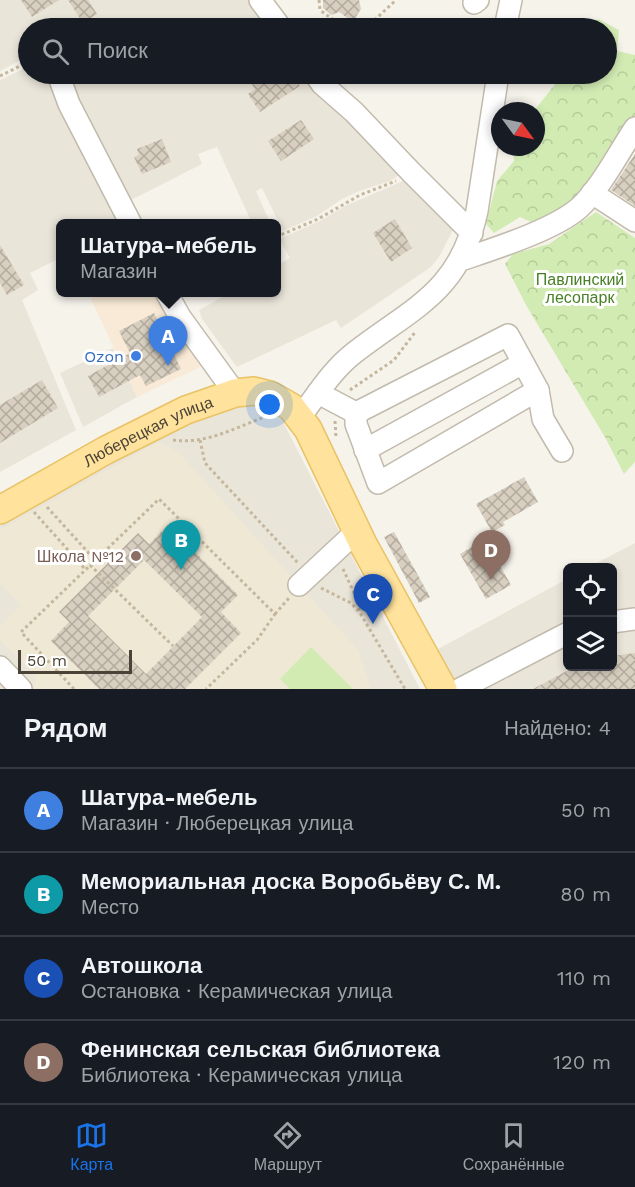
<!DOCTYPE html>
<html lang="ru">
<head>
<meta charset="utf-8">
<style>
	:root { --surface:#171b24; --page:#20242c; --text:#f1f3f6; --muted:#9ea1a6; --line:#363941; --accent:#1a73e8 }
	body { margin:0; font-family:"Work Sans",sans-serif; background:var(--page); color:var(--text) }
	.controls { position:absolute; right:18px; bottom:18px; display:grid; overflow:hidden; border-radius:9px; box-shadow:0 3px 9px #0003 }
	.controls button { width:54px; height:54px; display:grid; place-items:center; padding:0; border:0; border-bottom:2px solid var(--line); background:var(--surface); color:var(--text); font:30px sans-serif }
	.compass { position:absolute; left:491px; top:102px; width:54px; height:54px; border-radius:50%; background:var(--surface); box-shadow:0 3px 9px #0003; rotate:123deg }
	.scale { position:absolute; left:18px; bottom:15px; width:114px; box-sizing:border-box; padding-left:6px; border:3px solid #4b4338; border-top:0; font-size:16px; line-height:21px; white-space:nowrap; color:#4b4338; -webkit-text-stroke:4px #fff; paint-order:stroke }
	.you { position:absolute; left:270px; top:405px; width:21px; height:21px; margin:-15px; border:4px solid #fff; border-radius:50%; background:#1a73e8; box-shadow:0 0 0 9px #1a73e833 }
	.badge { display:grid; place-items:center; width:39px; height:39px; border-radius:50%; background:var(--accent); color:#fff; font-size:20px; font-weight:700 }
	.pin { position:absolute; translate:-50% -50px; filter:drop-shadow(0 2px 3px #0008) }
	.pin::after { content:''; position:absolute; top:32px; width:21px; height:18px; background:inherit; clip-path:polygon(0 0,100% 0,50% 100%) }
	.popup { position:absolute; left:56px; top:219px; width:225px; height:78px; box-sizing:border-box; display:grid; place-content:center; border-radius:9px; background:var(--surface); filter:drop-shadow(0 2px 4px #0005); font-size:20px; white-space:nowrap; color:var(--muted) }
	.popup b { font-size:22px; color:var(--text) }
	.popup::after { content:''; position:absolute; left:50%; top:100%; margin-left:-12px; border:12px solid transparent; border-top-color:var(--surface) }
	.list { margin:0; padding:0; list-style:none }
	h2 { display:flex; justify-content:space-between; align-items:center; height:78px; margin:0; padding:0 24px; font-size:26px }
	h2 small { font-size:20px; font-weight:400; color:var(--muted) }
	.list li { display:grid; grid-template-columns:39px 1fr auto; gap:18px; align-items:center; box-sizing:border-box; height:84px; padding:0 24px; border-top:2px solid var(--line) }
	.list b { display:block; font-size:22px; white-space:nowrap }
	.list p { margin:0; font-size:20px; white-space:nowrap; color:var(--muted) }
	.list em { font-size:20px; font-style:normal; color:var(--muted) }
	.icon { flex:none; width:33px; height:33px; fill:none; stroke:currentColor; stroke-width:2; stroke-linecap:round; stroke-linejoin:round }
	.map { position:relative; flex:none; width:635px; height:689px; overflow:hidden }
	.search { position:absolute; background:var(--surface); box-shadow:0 3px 9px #0003; left:18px; right:18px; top:18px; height:66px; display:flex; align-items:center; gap:15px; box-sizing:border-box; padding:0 21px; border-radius:33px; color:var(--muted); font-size:22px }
	.sheet { height:414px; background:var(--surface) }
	nav { display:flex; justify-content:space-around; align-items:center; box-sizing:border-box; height:84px; border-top:2px solid var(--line); background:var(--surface); font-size:16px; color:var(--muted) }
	nav a { display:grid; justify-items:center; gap:3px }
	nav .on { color:var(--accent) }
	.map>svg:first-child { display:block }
	.residential { fill:#eae5d9 }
	.commercial { fill:#f8ead6 }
	.education { fill:#efe8d4 }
	.green { fill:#d2ebb3 }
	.forest { fill:url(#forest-crowns) }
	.building { fill:url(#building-cross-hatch); fill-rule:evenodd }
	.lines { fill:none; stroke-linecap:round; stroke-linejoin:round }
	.minor-casing { stroke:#c2bbad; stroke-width:24 }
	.major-casing { stroke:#e9c266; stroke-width:30 }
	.path { stroke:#c5b79d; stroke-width:3; stroke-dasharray:3 3; stroke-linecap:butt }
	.minor { stroke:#fff; stroke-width:21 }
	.major { stroke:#ffe29b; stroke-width:27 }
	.shop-dot { fill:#3f7fe0; stroke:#fff; stroke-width:2 }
	.education-dot { fill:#8d6e63; stroke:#fff; stroke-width:2 }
	.labels { text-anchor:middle; stroke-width:6; stroke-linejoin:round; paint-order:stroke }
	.park-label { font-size:16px; fill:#498027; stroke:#fff }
	.shop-label { font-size:16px; fill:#366cbe; stroke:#fff; text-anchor:end }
	.street-label { font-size:16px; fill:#4b4338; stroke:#fff }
	.education-label { font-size:16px; fill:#785e54; stroke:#fff; text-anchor:end }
</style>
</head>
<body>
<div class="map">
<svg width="635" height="689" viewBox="0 0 635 689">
	<defs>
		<pattern id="forest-crowns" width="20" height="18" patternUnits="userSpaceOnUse" patternTransform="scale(1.5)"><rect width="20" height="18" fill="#d2ebb3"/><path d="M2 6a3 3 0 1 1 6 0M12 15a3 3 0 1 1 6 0" fill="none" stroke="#b6cb9b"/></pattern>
		<pattern id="building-cross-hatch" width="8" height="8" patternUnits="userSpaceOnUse" patternTransform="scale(1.5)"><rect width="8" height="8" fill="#d8cfc0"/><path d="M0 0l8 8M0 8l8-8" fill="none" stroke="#b1aa9d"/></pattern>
	</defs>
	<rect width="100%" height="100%" fill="#f6f3eb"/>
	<g class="residential">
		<path d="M0,0H252L274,28H28V56L0,71Z"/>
		<path d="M28,67V74H48L121,223L60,224V258L30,273L38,290L22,300L76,430L0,472V80Z"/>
		<path d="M70,74H308L404,172L390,181L359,191L342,199L317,216L283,231L262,188L256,191L270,223H252L217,147L198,154L202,164L125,203L70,92Z"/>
		<path d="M410,178L456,224L439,257L431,267L341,328L336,320L237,367L202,319L199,310L230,293L276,292V266L290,258L279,239L320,221L345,206Z"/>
		<path d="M113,348L137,397L83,427L60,373Z"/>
		<path d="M249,403L264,407L282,420L420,689H0V525L155,437L193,420Z"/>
		<path d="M635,543V689H459L438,649L567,579L568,666H612V568L589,567Z"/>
	</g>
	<path class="commercial" d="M104,293H162L200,367L137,397L91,299Z"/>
	<path class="education" d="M158,442L177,451L358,650L371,689H36L33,686L36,680L35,675L0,640V627L21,605L0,583V530Z"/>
	<path class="green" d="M311,647L353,689H290L280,679Z"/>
	<g class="forest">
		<path d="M598,19L619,30L617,51L635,55V149L616,145L591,186L562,214L533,223L520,217L494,233L486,224L497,181L514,161V147H536V111H534L563,74H606V28H593Z"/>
		<path d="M596,212L635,238V462L624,474L606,439L526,305L505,264L513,254L549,244Z"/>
	</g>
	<g class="building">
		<path d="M21,0H59L32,17Z"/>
		<path d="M68,0H88L97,14L83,23Z"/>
		<path d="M323,0H359L361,9L355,18L349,19L339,12L331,15L323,8Z"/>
		<path d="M245,74H292L300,86L260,112L248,94L255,89Z"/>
		<path d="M301,120L314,139L281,161L268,141Z"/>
		<path d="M162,139L171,162L142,174L134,157L139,155L137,149Z"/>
		<path d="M635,154V206L611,190Z"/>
		<path d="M395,219L412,248L391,262L373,233Z"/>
		<path d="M0,245L24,285L7,295L0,283Z"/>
		<path d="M154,313L181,369L146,386L140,375L99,397L88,376L130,353L119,331Z"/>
		<path d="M42,380L58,408L0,443V405Z"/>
		<path d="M524,477L538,502L503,522L505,525L492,532L476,504Z"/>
		<path d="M168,525L238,595L221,612L241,633L185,689H99L51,641L69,622L59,612L138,533L149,544ZM144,560L202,617L146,674L88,616Z"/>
		<path d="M394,532L430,597L419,603L384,537Z"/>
		<path d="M485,539L511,585L486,599L460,554Z"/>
		<path d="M635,653V689H533L576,666H582L585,673L594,669L612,666V656Z"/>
	</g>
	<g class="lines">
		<defs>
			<g id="minor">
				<path d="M260,0L281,28"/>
				<path d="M474,3L478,0"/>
				<path d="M505,28L511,0"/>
				<path d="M58,74L69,104L131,224"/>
				<path d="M315,74L322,84L354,112L411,172L472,233"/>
				<path d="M592,193L635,221"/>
				<path d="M461,260C493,249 554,230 579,208C600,189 619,152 635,128"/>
				<path d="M166,292L180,317L235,393"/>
				<path d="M318,393L356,413L508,335L538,390L543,419L562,451"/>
				<path d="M356,413V424L378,483L538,390"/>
				<path d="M300,417C317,395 332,370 354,353C413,307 459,293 477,211L498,74"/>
				<path d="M365,450L523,363"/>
				<path d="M299,585L357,531"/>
				<path d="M612,622L635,619"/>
				<path d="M0,667L21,689"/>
				<path d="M460,689L568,633"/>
			</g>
			<g id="major">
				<path id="s1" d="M0,510L106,450L186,410L235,393L254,391L270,395L291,407L308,429L363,544L443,689"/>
			</g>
		</defs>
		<use href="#minor" class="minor-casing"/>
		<use href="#major" class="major-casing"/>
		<g class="path">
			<path d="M319,0L320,10C335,22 347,28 366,28L396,0"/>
			<path d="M0,76L28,62"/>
			<path d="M276,237L318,219L360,195L396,181"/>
			<path d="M350,390L394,360L416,331"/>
			<path d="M335,421L336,438"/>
			<path d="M173,440C205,445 237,427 267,416"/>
			<path d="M200,440L205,463L298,563"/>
			<path d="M47,507L95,560"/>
			<path d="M34,512L85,569"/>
			<path d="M90,565L173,646"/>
			<path d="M343,569L356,597L360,613L405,689"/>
			<path d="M321,588L351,603L358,611"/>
			<path d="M275,614L289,598"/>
			<path d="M74,689L21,632L159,499L275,614L257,640L206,689"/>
		</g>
		<use href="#minor" class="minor"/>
		<use href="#major" class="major"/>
	</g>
	<circle class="shop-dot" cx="136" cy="356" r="6"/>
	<circle class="education-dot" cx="136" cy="556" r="6"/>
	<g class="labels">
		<g class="park-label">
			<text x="580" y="285">Павлинский<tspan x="580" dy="18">лесопарк</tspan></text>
		</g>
		<g class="shop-label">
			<text x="124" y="362">Ozon</text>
		</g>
		<g class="street-label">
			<text dy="6" stroke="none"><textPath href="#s1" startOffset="168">Люберецкая улица</textPath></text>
		</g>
		<g class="education-label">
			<text x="124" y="562">Школа №12</text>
		</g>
	</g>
</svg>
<div class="controls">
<button><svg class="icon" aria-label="locate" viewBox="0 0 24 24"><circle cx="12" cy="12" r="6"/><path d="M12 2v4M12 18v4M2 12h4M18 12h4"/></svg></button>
<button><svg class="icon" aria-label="layers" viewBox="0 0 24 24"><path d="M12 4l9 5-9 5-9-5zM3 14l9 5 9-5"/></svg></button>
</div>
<svg class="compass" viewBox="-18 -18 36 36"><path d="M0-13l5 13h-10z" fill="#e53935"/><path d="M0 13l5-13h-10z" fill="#9ea1a6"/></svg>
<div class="scale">50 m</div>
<div class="you"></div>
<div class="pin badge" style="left:168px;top:366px;background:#3f7fe0">A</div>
<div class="popup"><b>Шатура-мебель</b>Магазин</div>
<div class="pin badge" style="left:181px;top:570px;background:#0f9aa8">B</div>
<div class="pin badge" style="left:373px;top:624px;background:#1a4fb4">C</div>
<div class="pin badge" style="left:491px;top:580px;background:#8d6e63">D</div>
<div class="search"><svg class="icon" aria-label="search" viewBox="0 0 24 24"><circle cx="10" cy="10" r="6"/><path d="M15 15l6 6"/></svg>Поиск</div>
</div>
<section class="sheet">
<h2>Рядом<small>Найдено: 4</small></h2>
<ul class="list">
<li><span class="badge" style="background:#3f7fe0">A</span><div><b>Шатура-мебель</b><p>Магазин · Люберецкая улица</p></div><em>50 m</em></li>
<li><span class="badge" style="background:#0f9aa8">B</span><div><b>Мемориальная доска Воробьёву С. М.</b><p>Место</p></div><em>80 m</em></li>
<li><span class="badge" style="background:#1a4fb4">C</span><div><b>Автошкола</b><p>Остановка · Керамическая улица</p></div><em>110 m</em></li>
<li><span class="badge" style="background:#8d6e63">D</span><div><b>Фенинская сельская библиотека</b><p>Библиотека · Керамическая улица</p></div><em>120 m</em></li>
</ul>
</section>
<nav>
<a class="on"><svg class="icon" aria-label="map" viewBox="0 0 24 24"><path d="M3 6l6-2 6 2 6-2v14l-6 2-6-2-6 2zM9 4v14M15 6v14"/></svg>Карта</a>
<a><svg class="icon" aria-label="directions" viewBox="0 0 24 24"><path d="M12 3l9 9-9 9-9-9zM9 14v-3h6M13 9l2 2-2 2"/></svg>Маршрут</a>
<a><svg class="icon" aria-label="saved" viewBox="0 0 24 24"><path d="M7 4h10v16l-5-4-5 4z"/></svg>Сохранённые</a>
</nav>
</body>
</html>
